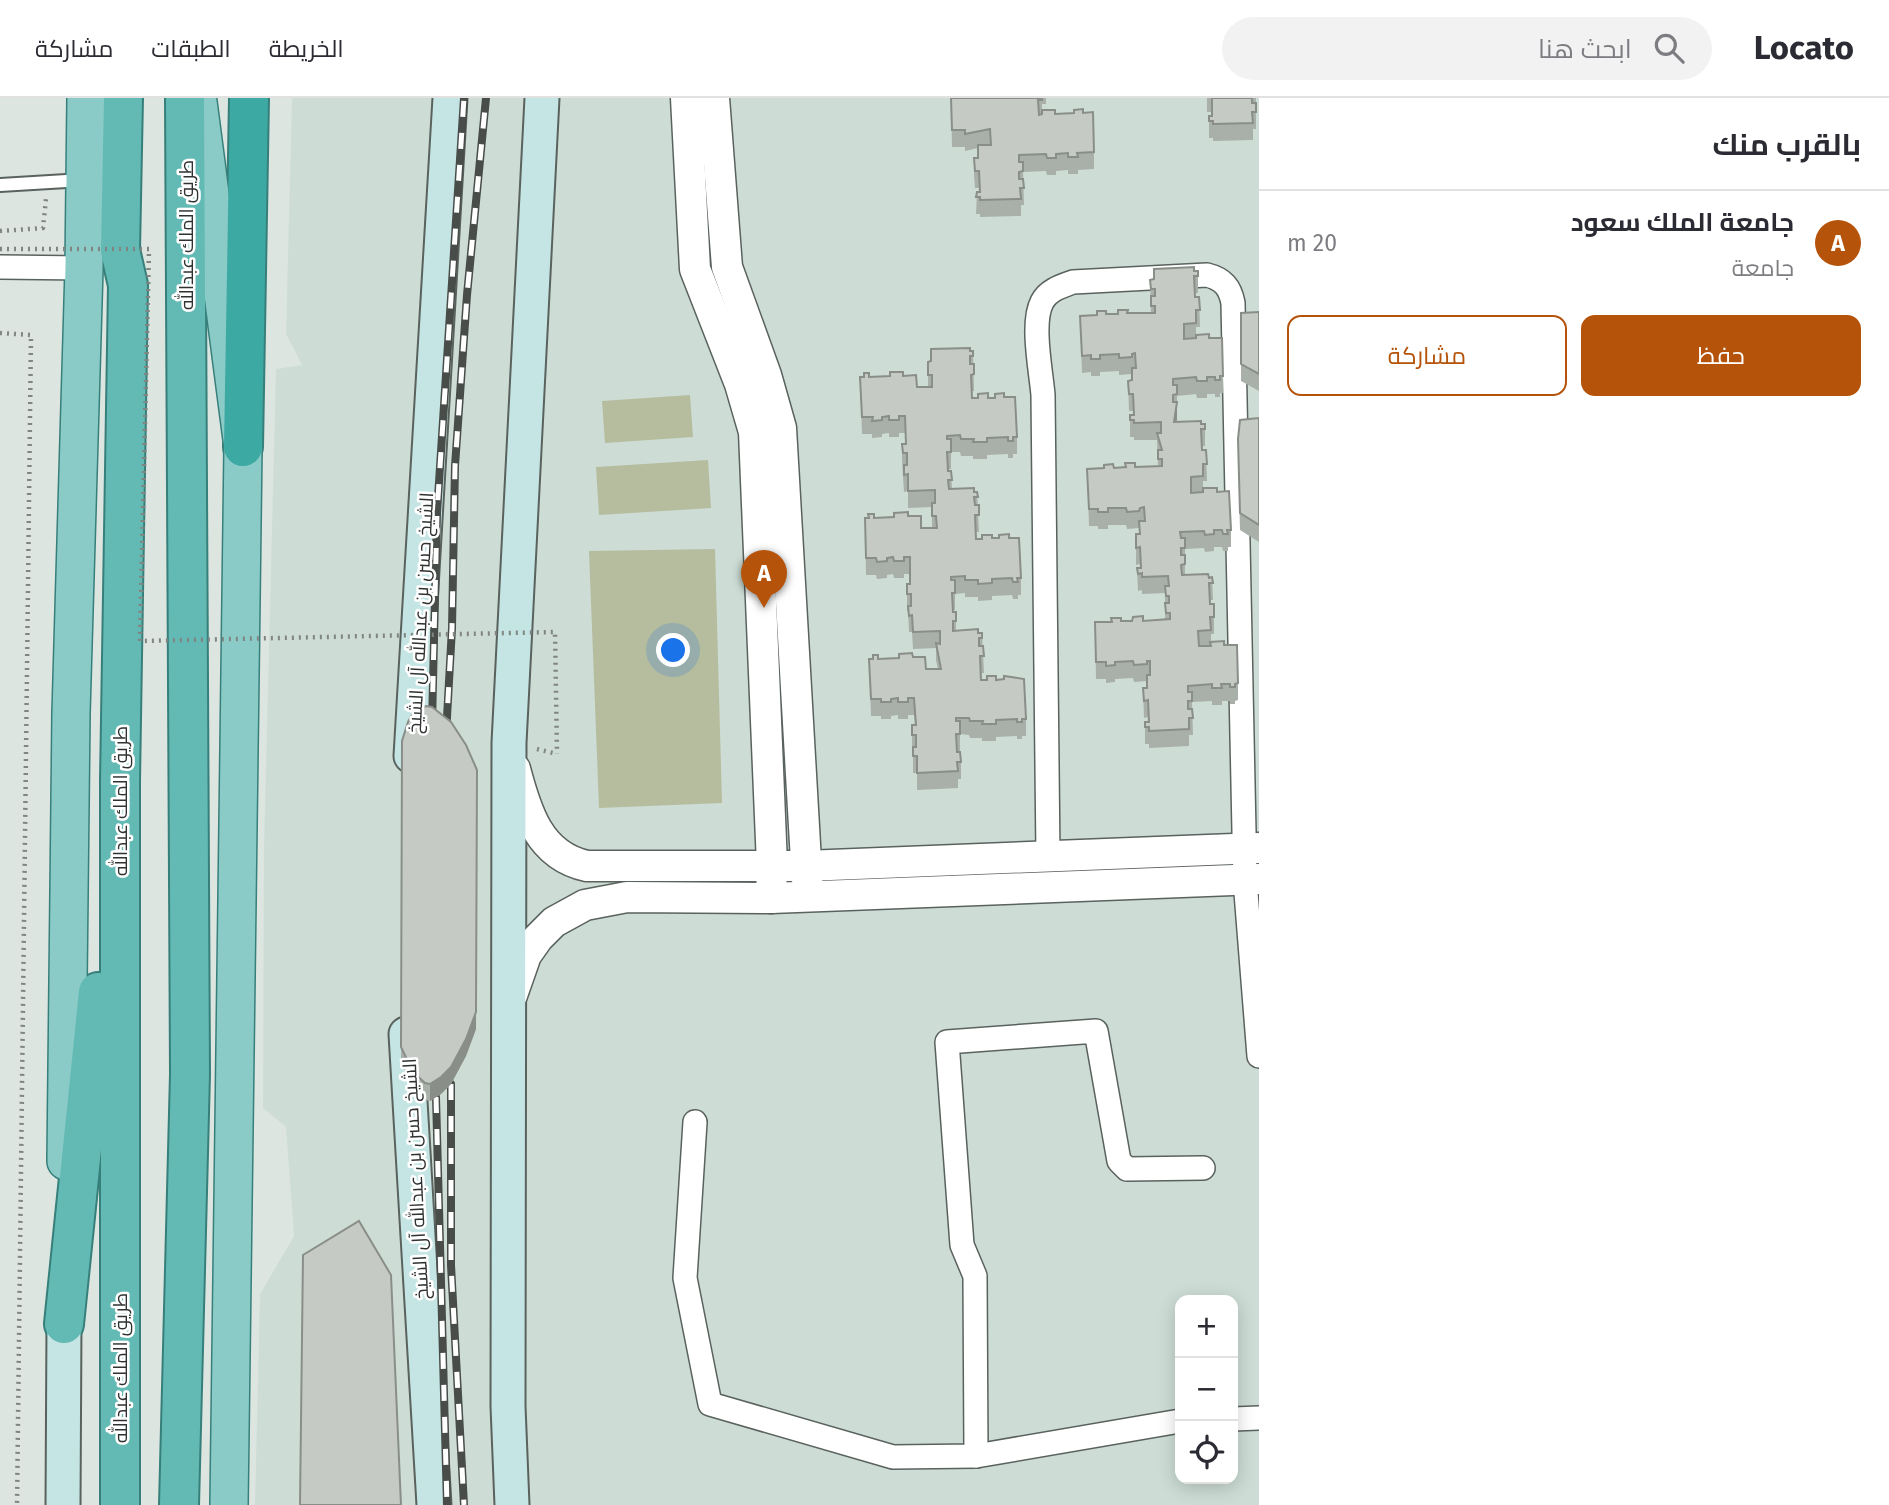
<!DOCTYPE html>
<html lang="ar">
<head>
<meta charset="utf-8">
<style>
	:root { --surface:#fff; --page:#f2f2f3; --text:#2b2b33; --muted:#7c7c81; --line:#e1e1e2; --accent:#b45309 }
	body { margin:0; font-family:"Fira Sans",Cairo,sans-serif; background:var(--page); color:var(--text); direction:rtl }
	.controls { position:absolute; right:21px; bottom:21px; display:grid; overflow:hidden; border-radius:14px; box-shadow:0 4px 18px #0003 }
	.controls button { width:63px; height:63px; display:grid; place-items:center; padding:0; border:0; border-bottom:2px solid var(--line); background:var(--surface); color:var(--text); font:35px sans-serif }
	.you { position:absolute; left:674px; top:553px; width:24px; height:24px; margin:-18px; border:5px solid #fff; border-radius:50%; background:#1a73e8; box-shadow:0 0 0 10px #1a73e833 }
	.badge { display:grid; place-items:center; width:46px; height:46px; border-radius:50%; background:var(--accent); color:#fff; font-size:23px; font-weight:700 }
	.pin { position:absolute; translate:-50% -58px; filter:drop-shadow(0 2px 4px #0008) }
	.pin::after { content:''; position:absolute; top:37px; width:24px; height:21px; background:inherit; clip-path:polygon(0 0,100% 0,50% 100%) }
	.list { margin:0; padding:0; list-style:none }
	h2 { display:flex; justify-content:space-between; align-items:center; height:91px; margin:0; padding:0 28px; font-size:30px }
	h2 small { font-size:23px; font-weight:400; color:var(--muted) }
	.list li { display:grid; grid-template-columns:46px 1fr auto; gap:21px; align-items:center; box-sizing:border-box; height:105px; padding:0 28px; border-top:2px solid var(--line) }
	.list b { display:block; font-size:26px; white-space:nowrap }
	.list p { margin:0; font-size:23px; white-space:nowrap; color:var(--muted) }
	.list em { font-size:23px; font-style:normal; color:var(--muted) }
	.actions { display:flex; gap:14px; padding:21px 28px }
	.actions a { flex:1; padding:16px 0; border:2px solid var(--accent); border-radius:14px; text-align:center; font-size:24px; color:var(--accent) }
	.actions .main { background:var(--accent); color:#fff }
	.icon { flex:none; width:38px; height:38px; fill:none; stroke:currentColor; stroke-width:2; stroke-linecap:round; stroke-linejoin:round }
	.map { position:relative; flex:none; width:1259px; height:1407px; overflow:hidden; direction:ltr }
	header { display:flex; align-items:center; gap:42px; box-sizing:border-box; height:98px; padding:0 35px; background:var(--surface); border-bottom:2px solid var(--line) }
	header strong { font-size:33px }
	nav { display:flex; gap:38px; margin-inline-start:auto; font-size:24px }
	.search { width:490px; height:63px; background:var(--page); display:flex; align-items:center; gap:18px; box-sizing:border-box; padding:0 24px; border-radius:38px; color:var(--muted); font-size:26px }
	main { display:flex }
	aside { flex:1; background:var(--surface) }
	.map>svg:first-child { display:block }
	.built { fill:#cdddd5; fill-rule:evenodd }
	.green { fill:#b6bc9e }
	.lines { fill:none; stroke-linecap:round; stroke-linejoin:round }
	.service-casing { stroke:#5a625e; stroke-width:16 }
	.minor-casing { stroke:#5a625e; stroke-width:26 }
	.tertiary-casing { stroke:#5a625e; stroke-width:33 }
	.secondary-casing { stroke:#5a625e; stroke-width:37 }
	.primary-casing { stroke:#377f7a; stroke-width:40 }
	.trunk-casing { stroke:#377f7a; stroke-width:42 }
	.motorway-casing { stroke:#377f7a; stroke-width:42 }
	.path { stroke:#808582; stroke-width:4.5; stroke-dasharray:2 5; stroke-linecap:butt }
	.service { stroke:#fff; stroke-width:12 }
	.minor { stroke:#fff; stroke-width:23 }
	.tertiary { stroke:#fff; stroke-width:30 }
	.secondary { stroke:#c4e5e3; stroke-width:33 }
	.primary { stroke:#8acbc7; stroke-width:37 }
	.trunk { stroke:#63bab4; stroke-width:38 }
	.motorway { stroke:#3ca9a2; stroke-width:38 }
	.rail-casing { stroke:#494d4a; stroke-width:8 }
	.rail { stroke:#fff; stroke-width:5; stroke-dasharray:16; stroke-linecap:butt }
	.path-bridge { stroke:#808582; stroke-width:4.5; stroke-dasharray:2 5; stroke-linecap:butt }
	.wall { fill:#a9afa9 }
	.shaded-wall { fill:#8a8e89 }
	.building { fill:#c5cbc4; stroke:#8a8e89; stroke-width:2 }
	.labels { text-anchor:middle; stroke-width:5; stroke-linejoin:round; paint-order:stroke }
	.street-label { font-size:19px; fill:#2f3230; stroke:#fff }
</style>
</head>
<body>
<header>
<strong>Locato</strong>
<div class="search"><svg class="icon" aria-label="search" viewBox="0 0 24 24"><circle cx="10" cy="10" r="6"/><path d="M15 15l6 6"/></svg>ابحث هنا</div>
<nav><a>الخريطة</a><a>الطبقات</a><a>مشاركة</a></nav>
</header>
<main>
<aside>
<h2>بالقرب منك<small></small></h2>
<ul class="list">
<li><span class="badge">A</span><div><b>جامعة الملك سعود</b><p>جامعة</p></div><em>20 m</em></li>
</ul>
<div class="actions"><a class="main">حفظ</a><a>مشاركة</a></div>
</aside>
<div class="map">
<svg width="1259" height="1407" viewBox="0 0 1259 1407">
	<rect width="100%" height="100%" fill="#dde5e1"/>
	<path class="built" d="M292,0H1259V1407H255L260,1196L294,1138L286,1029L263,1010L264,748L276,271L302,267L286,236ZM1180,1202H1233V1381H1180Z"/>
	<g class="green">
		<path d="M690,297L693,339L605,345L602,303Z"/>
		<path d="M708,362L711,410L599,417L596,369Z"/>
		<path d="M715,451L722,705L599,710L589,453Z"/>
	</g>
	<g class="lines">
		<defs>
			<path id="service" d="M0,87L83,82"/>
			<g id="minor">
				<path d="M0,169L84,170"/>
				<path d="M1048,759L1043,297C1041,273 1031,225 1042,204C1048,192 1062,188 1073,184L1207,177C1223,181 1230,189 1233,205L1245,782L1259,958"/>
				<path d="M695,1024L685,1180L710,1306L893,1359L976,1358L1180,1323"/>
				<path d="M1233,1321L1259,1320"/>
				<path d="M976,1358L975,1178L962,1147L947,944L1096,933L1119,1063L1127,1071L1203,1070"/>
			</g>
			<g id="tertiary">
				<path d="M686,0L695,171L740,286L754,334L772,767L771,800"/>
				<path d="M714,0L727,169L766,277L781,330L808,798"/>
				<path d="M515,671C526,713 539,758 587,768H805L1259,750"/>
				<path d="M512,897L526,857L538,840L554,824L585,807L627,799L771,800L1259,781"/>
			</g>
			<g id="secondary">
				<path d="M411,658L450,0"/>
				<path d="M406,936L434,1407"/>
				<path d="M63,1407L64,1226"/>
				<path d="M512,1407L508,1308L509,645L542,0"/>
			</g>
			<g id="primary">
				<path d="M198,4L243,349L229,1407"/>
				<path d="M66,1063L71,615L84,170L86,0"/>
			</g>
			<g id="trunk">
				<path d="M64,1226L98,894"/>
				<path d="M120,1407V683L128,187L120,152L123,0"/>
				<path d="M179,1407L190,976L185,0"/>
			</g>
			<path id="motorway" d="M243,349L249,0"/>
		</defs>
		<use href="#service" class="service-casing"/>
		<use href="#minor" class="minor-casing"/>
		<use href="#tertiary" class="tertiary-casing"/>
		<use href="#secondary" class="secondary-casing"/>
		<use href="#primary" class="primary-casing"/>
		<use href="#trunk" class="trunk-casing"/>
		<use href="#motorway" class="motorway-casing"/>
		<g class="path">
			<path d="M0,133L43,130L46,101"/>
			<path d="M0,235L31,237L17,1407"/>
			<path d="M537,651L557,656"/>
		</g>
		<use href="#service" class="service"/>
		<use href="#minor" class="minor"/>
		<use href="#tertiary" class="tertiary"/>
		<use href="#secondary" class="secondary"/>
		<use href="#primary" class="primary"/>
		<use href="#trunk" class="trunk"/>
		<use href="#motorway" class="motorway"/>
		<defs>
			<g id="rail">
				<path d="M432,626L437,415L464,0"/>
				<path d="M446,637L452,530L455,368L467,197L486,0"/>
				<path d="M451,986V1167L464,1407"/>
				<path d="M436,999L447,1407"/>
			</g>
		</defs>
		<use href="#rail" class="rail-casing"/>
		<use href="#rail" class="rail"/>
		<path class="path-bridge" d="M0,151H149L140,543L555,534L557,656"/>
	</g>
	<g class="wall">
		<path d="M951,0H1046V6H1042V12L1055,16L1083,15L1094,54V71L1078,72V76H1068V72L1056,73V77H1047L1046,73L1023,74L1024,107H1021V118L980,119V116H976L977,94H979V90H975L974,77V60H978V50L965,53V49H952Z"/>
		<path d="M1207,0H1256V31H1253V42L1213,43V40H1209V18H1212L1211,14H1207Z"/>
		<path d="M1194,173H1198V195H1195V199H1199L1200,229H1196V237L1209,240L1223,278V295H1220V299H1215V296H1207V300H1197L1196,296L1177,298V324L1205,326V348H1202V352H1206L1207,383H1203V390L1217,394L1231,432V449H1228V453H1223L1222,449H1214V453L1205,454L1204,450L1185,451V477L1212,479L1213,502H1210V506L1214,519V536H1211V544L1224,547L1238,585V602L1235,603V606H1230V603H1222V607H1212V603L1192,604L1193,637H1189V648L1149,650V646H1145V624H1148V619L1144,620L1143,590H1147V583L1134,584L1133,580L1115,581V584L1106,585V581H1096L1095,524L1165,522V495L1142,496V492L1138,493L1137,470H1141L1140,466L1136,467V436H1139V430L1127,431L1126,427H1108V431H1098V428H1089L1087,371L1158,368L1157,342H1134V339H1130V317H1133V313H1129L1128,283L1132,282V276L1119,277V273L1100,274V278H1091V274L1082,275L1080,218L1151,215L1150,182Z"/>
		<path d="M1259,214V293L1241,283V215Z"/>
		<path d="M970,253H973L974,293H971L972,300L1004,299L1017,339V356H1013V360H1008V356L987,357V361H973V358H961L960,354H951V371H948V373H951L952,391L977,394L979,434H976V441L1009,440L1021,480V497H1018V501H1013L1012,497L992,498V502L978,503V499H965V495L955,496V512H953V514H956V532L982,535L984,575H980L981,582H996L1026,621V638H1022V641H1017V638L996,639V643H982V640H970L969,637L960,636V653H957L961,664V681H958V690L917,692V675H913V654H912V627H915L914,617H908V621H898V617L891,618V621H881V618H871L869,561L913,559L926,571H938L936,562V550L913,551L912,534H909L908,513H907V486H910V476H904V480H894L893,476L887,477V480L877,481L876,477H866L865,420L908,418L921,430H932V409L908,410V393L904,394L902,362V346H905V335H899V339H889V335L882,336V339L872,340V336H862L860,279L903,278L917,289H928V264Z"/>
		<path d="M1259,320V444L1240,432L1238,358V341Z"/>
		<path d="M402,643L476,931L466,958L451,986L441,996L430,1003L425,1002L413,991L401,966Z"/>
	</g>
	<g class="shaded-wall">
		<path d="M1177,304V320L1174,341V324Z"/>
		<path d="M477,672L476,931L466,958L451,986L441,996L430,1003V986Z"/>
	</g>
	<g class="building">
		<path d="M951,0H1042V2H1038L1039,17L1042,16V12H1055V16L1074,15V12L1083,11V15L1093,14L1094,54L1077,55L1078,59H1068V55L1056,56V60H1047L1046,56L1019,57V64H1023V73L1019,74V81H1023L1024,90H1020L1021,101L980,102V99H976L977,94H980L979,73H975L974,60H978V47H991L990,31L965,36V32H952Z"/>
		<path d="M1212,0H1252V5H1256V14H1252L1253,25L1213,26V23H1209V18H1212Z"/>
		<path d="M1194,169V173H1198V178H1194L1195,199H1199L1200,212H1196V225L1184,226V241L1196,240V237L1209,236V240H1222L1223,278H1220V282H1215V279H1207V283H1197L1196,279L1173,281V287H1177V296L1173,297V304H1177L1174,324L1201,323V326H1205V331H1201L1202,352H1206L1207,366H1203V378L1191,379V395L1203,394V390H1217V394L1229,393L1231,432H1227L1228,436H1223L1222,432H1214V436L1205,437L1204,433L1180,434L1181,440H1185V450H1181V457H1185V466L1181,467L1182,477L1208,476L1209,480L1212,479L1213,485H1209L1210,506H1214V519H1210L1211,532L1198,533L1199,548H1211L1210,544L1224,543V547H1237L1238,585L1235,586V589H1230V586H1221L1222,590H1212V586L1188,588V594H1192V603H1188V611H1192L1193,620H1189V631L1149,633V629H1145V624H1149L1148,602L1144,603L1143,590H1147V577H1150V563H1147V566L1134,567L1133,563L1115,564V567L1106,568V564H1096L1095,524H1112L1111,520H1121V523H1132L1133,519L1143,518V523L1170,521V515H1166L1165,505H1169V498H1166L1165,488H1169L1168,478L1142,479V475L1138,476L1137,470H1141L1140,449L1136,450V436H1140L1139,423H1145L1144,409L1140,410L1139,413L1127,414L1126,410H1108V414H1098V411H1089L1087,371L1104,370V367L1113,366L1114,370L1126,369L1125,365H1135V369L1162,368V361H1158V352H1162L1157,335H1161V324L1134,325V322H1130V317H1134L1133,296H1129L1128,283L1132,282V270H1136L1135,255L1132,256V259L1119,260V256L1100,257V261H1091V257L1082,258L1080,218L1097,217V213H1106V216H1118V212H1128L1127,215H1155V208H1151V198H1155V191H1151L1150,182L1154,181V171Z"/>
		<path d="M1259,214V276L1241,266V215Z"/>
		<path d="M970,250V253H973V258H970V266H974V276L971,277L972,300H978V296L988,295V300H995V296L1004,295V299H1015L1017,339H1013V343H1008V339L987,340V344H973L974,341H961L960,337L947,338V341H951V354H947L948,373H951L952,382H948L949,391L974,390V394H977L978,399H974L975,407H979V417H975L976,441H982V437H992V440H999V437L1009,436V440H1019L1021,480H1017L1018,484H1013L1012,480L992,481V485L978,486V482H965V478L951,479V482H955V495H952L953,514H956V523H953V533L978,531V535H982V540H979V548H983L984,558H980L981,582H987V578H996V582L1004,581V578L1024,581L1026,621H1022V624H1017V621L996,622V626H982L983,623H970L969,620H956V623H960V636H956L957,654H960L961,664H957L958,673L917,675V658H913V649H916V637H912V627H916L914,600H908V604H898V600L891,601V604H881V601H871L869,561H873V557H878V561L899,560V556L912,555L913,559H925L926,571H941L936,545L940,546V533L913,534L912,517L909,518L908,508H911V496H907V486H910V459H904V463H894L893,459L887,460V463L877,464L876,460H866L865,420H869L868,416H874V420L894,419V415L908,414V418H921V430H937L936,418H932V405H935V392L908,393V376L904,377V367H907V355H903L902,346H906L905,318H899V322H889V318L882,319V322L872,323L873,319H862L860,279H864V275H869V279L890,278V274H903V278L916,277L917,289H932V277H928V264L931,263V251Z"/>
		<path d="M1259,320V427L1240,415L1238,341L1240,322Z"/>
		<path d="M426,608L432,609L451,624L466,647L477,672L476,914L466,941L451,969L441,979L430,986L425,985L413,974L401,949L402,643L408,624L414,613Z"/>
		<path d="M359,1123L391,1177L401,1407H300L303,1157Z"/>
	</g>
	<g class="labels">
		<g class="street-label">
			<text transform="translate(186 137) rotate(-90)" y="7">طريق الملك عبدالله</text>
			<text transform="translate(420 515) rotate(-87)" y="7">الشيخ حسن بن عبدالله آل الشيخ</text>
			<text transform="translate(120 703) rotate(-90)" y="7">طريق الملك عبدالله</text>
			<text transform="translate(415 1081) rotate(-93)" y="7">الشيخ حسن بن عبدالله آل الشيخ</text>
			<text transform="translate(120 1270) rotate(-90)" y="7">طريق الملك عبدالله</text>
		</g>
	</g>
</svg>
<div class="controls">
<button>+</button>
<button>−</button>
<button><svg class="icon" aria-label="locate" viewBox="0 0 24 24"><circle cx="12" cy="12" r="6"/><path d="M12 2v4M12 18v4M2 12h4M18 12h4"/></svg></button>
</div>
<div class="you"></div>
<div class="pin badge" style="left:764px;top:510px">A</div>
</div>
</main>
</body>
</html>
